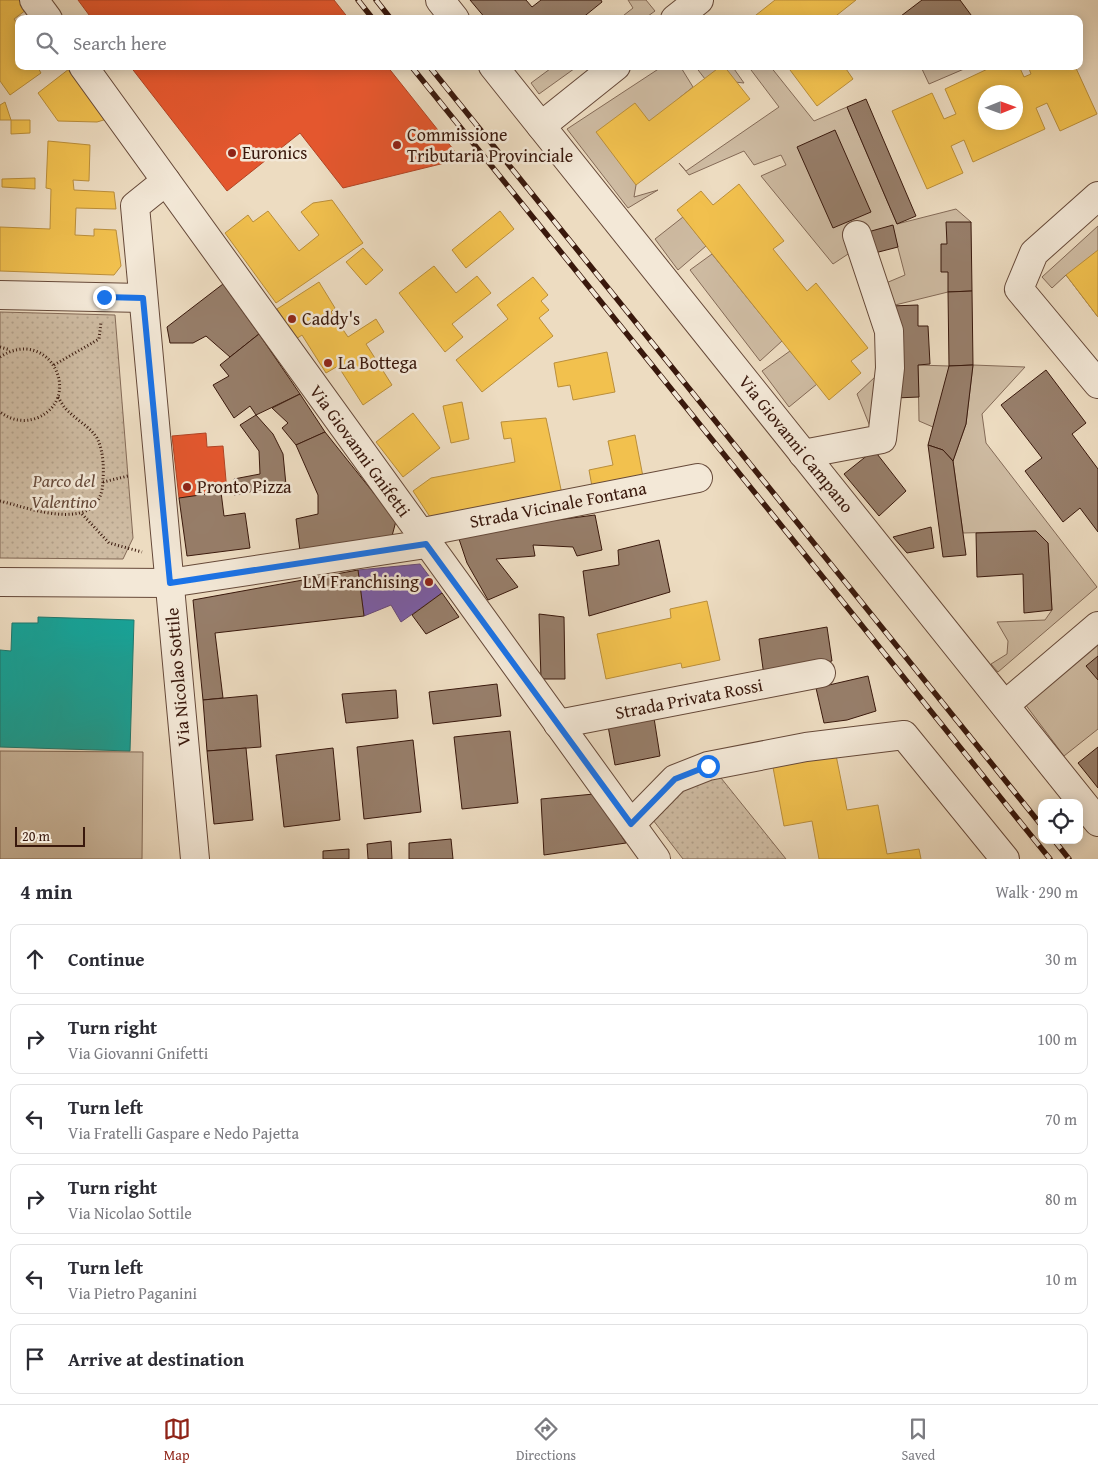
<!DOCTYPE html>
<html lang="en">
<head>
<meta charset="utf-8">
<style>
	:root { --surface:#fff; --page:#f7f7f7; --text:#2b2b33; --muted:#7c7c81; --line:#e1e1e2; --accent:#8f2418 }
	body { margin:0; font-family:"Gentium Book Plus",serif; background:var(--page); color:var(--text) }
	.controls { position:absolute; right:15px; bottom:15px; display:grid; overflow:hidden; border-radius:10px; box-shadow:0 2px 12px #0003 }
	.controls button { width:45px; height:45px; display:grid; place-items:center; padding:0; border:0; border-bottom:1px solid var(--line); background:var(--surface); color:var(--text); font:25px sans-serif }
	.compass { position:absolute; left:978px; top:85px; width:45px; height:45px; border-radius:50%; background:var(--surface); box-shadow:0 2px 12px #0003; rotate:89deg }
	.scale { position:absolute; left:15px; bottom:12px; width:70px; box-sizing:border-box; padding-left:5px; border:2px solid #39180c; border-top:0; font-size:14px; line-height:18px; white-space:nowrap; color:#39180c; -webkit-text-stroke:4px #f3e8d7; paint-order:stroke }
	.stop { position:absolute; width:15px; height:15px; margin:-11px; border:4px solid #1a73e8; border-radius:50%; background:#fff }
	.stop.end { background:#1a73e8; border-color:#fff; box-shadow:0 1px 5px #0008 }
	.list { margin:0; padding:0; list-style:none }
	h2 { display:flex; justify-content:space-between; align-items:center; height:65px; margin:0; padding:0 20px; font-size:21px }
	h2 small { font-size:16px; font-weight:400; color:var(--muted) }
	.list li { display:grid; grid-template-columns:32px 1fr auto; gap:15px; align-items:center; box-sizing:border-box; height:70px; margin:0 10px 10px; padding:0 10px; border:1px solid var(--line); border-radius:10px }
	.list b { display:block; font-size:19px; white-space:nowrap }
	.list p { margin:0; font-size:16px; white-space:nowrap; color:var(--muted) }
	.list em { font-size:16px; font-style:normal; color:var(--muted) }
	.icon { flex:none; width:28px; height:28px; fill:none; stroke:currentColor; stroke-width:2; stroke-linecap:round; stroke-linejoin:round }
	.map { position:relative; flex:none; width:1098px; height:859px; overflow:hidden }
	.search { position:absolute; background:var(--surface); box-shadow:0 2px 12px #0003; left:15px; right:15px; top:15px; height:55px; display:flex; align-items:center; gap:12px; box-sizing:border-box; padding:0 18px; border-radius:10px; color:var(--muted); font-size:19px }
	.sheet { height:545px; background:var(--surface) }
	nav { display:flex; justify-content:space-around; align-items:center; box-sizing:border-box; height:70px; border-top:1px solid var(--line); background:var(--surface); font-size:14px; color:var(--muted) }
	nav a { display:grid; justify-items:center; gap:2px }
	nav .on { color:var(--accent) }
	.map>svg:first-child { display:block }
	.green { fill:#cebba2; stroke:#846a57 }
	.park { fill:url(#park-dots); stroke:#846a57 }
	.homes { fill:#f2c14e; stroke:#ba8e3a; fill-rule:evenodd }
	.shops { fill:#e4572e; stroke:#b14424 }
	.offices { fill:#7b5ea7; stroke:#674978 }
	.public { fill:#17a398; stroke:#21796e }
	.building { fill:#977e6a; stroke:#39180c }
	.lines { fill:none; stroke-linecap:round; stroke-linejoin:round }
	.minor-casing { stroke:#664939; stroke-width:30 }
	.path { stroke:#39180c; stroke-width:3; stroke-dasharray:1 2.5; stroke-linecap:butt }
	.minor { stroke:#f3e8d7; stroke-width:28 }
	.rail-casing { stroke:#39180c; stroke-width:5.5 }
	.rail { stroke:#f3e8d7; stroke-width:4; stroke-dasharray:11; stroke-linecap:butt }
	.route { stroke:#1a73e8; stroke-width:6 }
	.poi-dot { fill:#8f2418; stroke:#f3e8d7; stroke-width:2 }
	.labels { text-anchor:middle; stroke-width:5; stroke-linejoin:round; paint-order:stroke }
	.poi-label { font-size:18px; fill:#39180c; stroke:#f3e8d7; text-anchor:start }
	.street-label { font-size:18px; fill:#39180c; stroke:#f3e8d7 }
	.park-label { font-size:18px; font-style:italic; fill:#664939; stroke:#f3e8d7 }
</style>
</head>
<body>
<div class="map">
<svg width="1098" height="859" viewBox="0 0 1098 859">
	<defs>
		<pattern id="park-dots" width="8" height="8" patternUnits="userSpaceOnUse" patternTransform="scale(1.25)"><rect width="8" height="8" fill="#cebba2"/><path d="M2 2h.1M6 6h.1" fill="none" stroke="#b2a08a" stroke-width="1.8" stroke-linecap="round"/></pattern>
	</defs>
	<rect width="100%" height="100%" fill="#eddcc1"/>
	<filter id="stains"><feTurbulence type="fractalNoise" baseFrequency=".004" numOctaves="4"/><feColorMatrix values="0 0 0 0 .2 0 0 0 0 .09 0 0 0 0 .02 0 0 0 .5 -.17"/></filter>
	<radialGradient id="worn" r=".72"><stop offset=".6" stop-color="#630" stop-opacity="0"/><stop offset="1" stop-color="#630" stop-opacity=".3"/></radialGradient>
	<g class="green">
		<path d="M628,0H646L655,11L644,19H619L633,8Z"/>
		<path d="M554,66H578L539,94L531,83Z"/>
		<path d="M663,66H680L693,87L678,99L636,185L634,197L658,190L628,208L567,129Z"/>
		<path d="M695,66H732L744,83L705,79Z"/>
		<path d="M748,66H770L814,121L847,107L897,224L956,209L971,222L948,292L891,306L886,283L905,275L892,225L833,264L761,176L786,165L781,155L754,165L744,151L689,175L679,163L686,171L779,107Z"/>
		<path d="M928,66H971L929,84L922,69Z"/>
		<path d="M683,217L706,246L678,270L655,239Z"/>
		<path d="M1098,226V317L1066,275L1052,288L1042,277Z"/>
		<path d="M712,254L782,341L760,361L690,270Z"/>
		<path d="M790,351L817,384L789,407L762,371Z"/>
		<path d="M918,365L949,366L940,430L919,421Z"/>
		<path d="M973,365L1025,367L982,414L986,443L1097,587L998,672L991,664L1007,654L1008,641L997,622L1045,620L1052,610L1048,543L1036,531L963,533L953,461L966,424Z"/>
		<path d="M876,376L871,429L857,394Z"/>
		<path d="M1098,642V729L1064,756L1025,704Z"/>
		<path d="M0,751L143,752L142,859H0Z"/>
	</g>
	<g class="park">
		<path d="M0,312L115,315L133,538L123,559L0,558Z"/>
		<path d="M717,773L786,859H683L653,820L681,790Z"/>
	</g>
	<g class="homes">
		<path d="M0,0H19L26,10L14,19L19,26V66H37L41,73L10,95L0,81Z"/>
		<path d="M775,0H856L832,19H751Z"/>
		<path d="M721,66H724L750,99L636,185L596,132L635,103L649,121Z"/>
		<path d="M787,66H844L853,79L817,106Z"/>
		<path d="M994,66H1019L1024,77L1031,74L1028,66H1075L1097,114L1060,131L1047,103L1036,108L1045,129L973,162L964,140L951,146L963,173L927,189L892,111L932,93L944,119L956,114L945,89ZM986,92H1016V122H986Z"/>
		<path d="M69,69L107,119L97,122L58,121L38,93Z"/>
		<path d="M5,102L11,120H0V105Z"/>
		<path d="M11,120H30V133L11,134Z"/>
		<path d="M48,141L90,145L89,181L73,180L74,190L114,192L116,209L76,208L75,235L94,236V229L116,230L121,266L114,275L0,271V227L50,229L51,189L46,188Z"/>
		<path d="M35,178V189L2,187V179Z"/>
		<path d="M739,184L784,241L773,249L807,291L816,283L868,348L851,361L861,373L829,400L677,210L701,191L713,205Z"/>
		<path d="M332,200L363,243L276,303L225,233L248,215L253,222L268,211L299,251L319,235L301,212L313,203Z"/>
		<path d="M500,211L514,229L466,268L452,250Z"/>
		<path d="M363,248L383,270L366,285L346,262Z"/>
		<path d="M1098,250V317L1066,275Z"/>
		<path d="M434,266L456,293L477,276L491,293L452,324L463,337L445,352L399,293Z"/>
		<path d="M533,277L548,295L541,301L549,310L539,318L553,336L482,392L456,360L508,319L497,305Z"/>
		<path d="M319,282L335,308L331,312L348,337L376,319L384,332L366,344L392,385L363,405L338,366L326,373L302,335L296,339L277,309Z"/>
		<path d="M607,352L615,392L573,400L570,385L558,387L554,363Z"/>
		<path d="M462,402L469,439L451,443L443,406Z"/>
		<path d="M413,413L440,448L403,477L376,442Z"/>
		<path d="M546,418L563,499L432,520L413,491L431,478L515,462L511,438L504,439L501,422Z"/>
		<path d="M635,435L644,482L593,492L589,470L613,465L608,441Z"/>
		<path d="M707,601L720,660L682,668L681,663L606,679L597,634L671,618L670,609Z"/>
		<path d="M835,750L847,810L878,805L887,854L919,849L921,859H819L812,821L784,826L772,762Z"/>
	</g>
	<g class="shops">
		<path d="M78,0H334L349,19H92Z"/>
		<path d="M130,66H387L461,159L343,188L300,133L227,191Z"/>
		<path d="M206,433L207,447L223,446L227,492L179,498L172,436Z"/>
	</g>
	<path class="offices" d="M420,564L442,593L401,622L391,605L364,616L358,570Z"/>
	<path class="public" d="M38,617L134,620L130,751L0,747V650L11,651L12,623H38Z"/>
	<g class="building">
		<path d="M470,0H526L532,7L541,0H601L602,2L581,19H486Z"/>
		<path d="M922,0H960L974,19H897Z"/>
		<path d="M866,99L916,216L897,224L847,107Z"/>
		<path d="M835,130L871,212L833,228L797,147Z"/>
		<path d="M946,222H971L972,291L948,292V272H941V244H947Z"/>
		<path d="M893,225L898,247L863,256L857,235Z"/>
		<path d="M223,284L259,334L230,357L206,336L193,343H170L167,327Z"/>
		<path d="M972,291L973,365L949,366L948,292Z"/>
		<path d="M918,305V326H928L930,364L918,365L919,397L895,398L891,306Z"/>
		<path d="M259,334L300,394L256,415L250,406L234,418L213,385L229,376L220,365Z"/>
		<path d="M973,365L966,424L953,461L943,450L928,445L949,366Z"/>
		<path d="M1046,370L1086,423L1072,434L1098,469V532L1080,508L1063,522L1025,471L1042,458L1001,405Z"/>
		<path d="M300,394L325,432L296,445L282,428L288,423L272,408Z"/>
		<path d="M256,415L273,434L283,454L286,485L234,495V479L260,474L259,451L240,425Z"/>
		<path d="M325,432L396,521L392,536L300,551L296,519L318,514V495L296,445Z"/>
		<path d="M928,445L943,450L953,461L966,555L943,557Z"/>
		<path d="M874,450L906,491L879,516L844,474Z"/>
		<path d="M221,492L224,516L245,513L250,548L187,556L179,498Z"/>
		<path d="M595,515L602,550L577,556L573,547L533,545L535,556L496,559L518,587L488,600L467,563L457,533Z"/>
		<path d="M931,527L934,548L907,553L893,537Z"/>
		<path d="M1036,531L1048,543L1052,610L1024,613L1023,574L977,577L976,533Z"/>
		<path d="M659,540L670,592L589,616L583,571L619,565L618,550Z"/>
		<path d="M358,570L364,616L215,633L223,698L203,700L193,600Z"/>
		<path d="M442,593L459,617L426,634L412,615Z"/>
		<path d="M539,614L564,617L565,679H541Z"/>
		<path d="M827,627L832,661L764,676L759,639Z"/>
		<path d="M1098,656V680L1086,666Z"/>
		<path d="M868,676L876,711L847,720L824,723L816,688Z"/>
		<path d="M497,684L501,716L433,724L429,692Z"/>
		<path d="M396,690L398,718L346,723L342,694Z"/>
		<path d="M257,695L261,747L207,751L203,700Z"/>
		<path d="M654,718L660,756L615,765L608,726Z"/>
		<path d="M510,731L518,803L462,809L454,737Z"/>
		<path d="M413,740L421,812L364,819L357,747Z"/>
		<path d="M1098,747V788L1078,763Z"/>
		<path d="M246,748L253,820L214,824L207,751Z"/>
		<path d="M333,748L340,820L284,827L276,755Z"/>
		<path d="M594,794L626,843L544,855L541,799Z"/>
		<path d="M451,839L453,859H409V843Z"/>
		<path d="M391,841L392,859H368L367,844Z"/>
		<path d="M349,849V859H323V851Z"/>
	</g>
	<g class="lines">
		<defs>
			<g id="minor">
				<path d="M34,0L48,19"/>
				<path d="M440,0L455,19"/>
				<path d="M675,19L699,0"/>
				<path d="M83,66L656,859"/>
				<path d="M493,66L1098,822"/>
				<path d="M541,126L616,66"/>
				<path d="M166,181L135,206L195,859"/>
				<path d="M1098,196L1034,253L1019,289L1098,384"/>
				<path d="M0,295L143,298"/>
				<path d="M803,454L882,439L890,368L889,331L857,235"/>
				<path d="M418,533L698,478"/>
				<path d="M0,582L169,583L426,544"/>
				<path d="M1005,705L1098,626"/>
				<path d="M558,724L821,673"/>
				<path d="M631,824L675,779L708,766L806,747L904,735L1005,859"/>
			</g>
		</defs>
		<use href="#minor" class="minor-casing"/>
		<g class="path">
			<path d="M0,347L10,350"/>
			<path d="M0,357C49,325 85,398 37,418C23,423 11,420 0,412"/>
			<path d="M54,365L99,339L101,322"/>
			<path d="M103,482L128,476"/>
			<path d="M0,501C32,509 103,536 103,479C104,466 103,450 97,438C90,427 78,421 69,412C64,408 61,402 58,397"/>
			<path d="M82,514L109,543L142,552"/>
		</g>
		<use href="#minor" class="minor"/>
		<defs>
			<g id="rail">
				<path d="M358,0L373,19"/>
				<path d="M376,0L391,19"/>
				<path d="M411,66L1050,859"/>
				<path d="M429,66L1042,826"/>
				<path d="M1054,840L1069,859"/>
			</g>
		</defs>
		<use href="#rail" class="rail-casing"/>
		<use href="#rail" class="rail"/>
	</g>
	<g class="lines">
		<path class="route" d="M104,297L143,298L170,583L426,544L631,824L675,779L708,766"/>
	</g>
	<g class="poi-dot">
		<circle cx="397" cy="145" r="5"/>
		<circle cx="232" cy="153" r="5"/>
		<circle cx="292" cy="319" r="5"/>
		<circle cx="328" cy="363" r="5"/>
		<circle cx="187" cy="487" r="5"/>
		<circle cx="429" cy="582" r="5"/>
	</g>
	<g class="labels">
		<g class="poi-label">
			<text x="407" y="141">Commissione<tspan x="407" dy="21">Tributaria Provinciale</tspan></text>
			<text x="242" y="159">Euronics</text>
			<text x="302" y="325">Caddy's</text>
			<text x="338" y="369">La Bottega</text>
			<text x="197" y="493">Pronto Pizza</text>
			<text x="419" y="588" text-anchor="end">LM Franchising</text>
		</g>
		<g class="street-label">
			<text transform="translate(796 444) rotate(51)" y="6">Via Giovanni Campano</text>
			<text transform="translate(360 451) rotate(54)" y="6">Via Giovanni Gnifetti</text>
			<text transform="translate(558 505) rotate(-11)" y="6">Strada Vicinale Fontana</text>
			<text transform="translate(178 677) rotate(-95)" y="6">Via Nicolao Sottile</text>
			<text transform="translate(689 699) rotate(-11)" y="6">Strada Privata Rossi</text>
		</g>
		<g class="park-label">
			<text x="64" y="487">Parco del<tspan x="64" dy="21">Valentino</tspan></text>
		</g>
	</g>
	<rect width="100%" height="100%" filter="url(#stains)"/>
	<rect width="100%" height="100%" fill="url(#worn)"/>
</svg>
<div class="controls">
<button><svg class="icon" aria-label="locate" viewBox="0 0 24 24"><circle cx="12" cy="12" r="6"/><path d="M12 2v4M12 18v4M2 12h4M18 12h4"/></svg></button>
</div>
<svg class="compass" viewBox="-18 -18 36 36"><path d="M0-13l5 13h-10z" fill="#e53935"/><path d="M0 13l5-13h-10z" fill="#7c7c81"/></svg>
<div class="scale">20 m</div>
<div class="stop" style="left:708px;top:766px"></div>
<div class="stop end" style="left:104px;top:297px"></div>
<div class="search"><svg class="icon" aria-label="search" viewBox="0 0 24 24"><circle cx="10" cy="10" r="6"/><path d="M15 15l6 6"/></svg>Search here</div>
</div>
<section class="sheet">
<h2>4 min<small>Walk · 290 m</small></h2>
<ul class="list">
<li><svg class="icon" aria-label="ahead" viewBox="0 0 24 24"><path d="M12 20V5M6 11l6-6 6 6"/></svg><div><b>Continue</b></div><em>30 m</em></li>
<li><svg class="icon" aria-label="right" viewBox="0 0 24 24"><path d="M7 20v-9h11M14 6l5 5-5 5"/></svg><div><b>Turn right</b><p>Via Giovanni Gnifetti</p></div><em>100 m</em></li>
<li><svg class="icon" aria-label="left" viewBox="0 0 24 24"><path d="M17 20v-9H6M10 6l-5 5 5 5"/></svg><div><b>Turn left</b><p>Via Fratelli Gaspare e Nedo Pajetta</p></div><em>70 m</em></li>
<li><svg class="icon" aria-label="right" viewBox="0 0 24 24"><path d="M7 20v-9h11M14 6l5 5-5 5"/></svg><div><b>Turn right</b><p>Via Nicolao Sottile</p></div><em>80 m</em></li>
<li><svg class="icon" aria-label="left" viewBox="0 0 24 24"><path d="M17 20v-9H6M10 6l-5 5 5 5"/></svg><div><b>Turn left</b><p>Via Pietro Paganini</p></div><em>10 m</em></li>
<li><svg class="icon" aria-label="arrive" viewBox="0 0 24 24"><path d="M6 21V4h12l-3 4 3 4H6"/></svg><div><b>Arrive at destination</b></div></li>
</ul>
</section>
<nav>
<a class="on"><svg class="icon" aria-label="map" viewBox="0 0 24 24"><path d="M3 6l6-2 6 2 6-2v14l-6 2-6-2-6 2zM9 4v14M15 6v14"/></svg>Map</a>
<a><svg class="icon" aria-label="directions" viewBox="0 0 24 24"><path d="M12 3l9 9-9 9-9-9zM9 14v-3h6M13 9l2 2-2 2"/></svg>Directions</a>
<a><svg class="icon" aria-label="saved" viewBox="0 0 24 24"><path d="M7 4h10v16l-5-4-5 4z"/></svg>Saved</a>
</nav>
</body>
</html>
